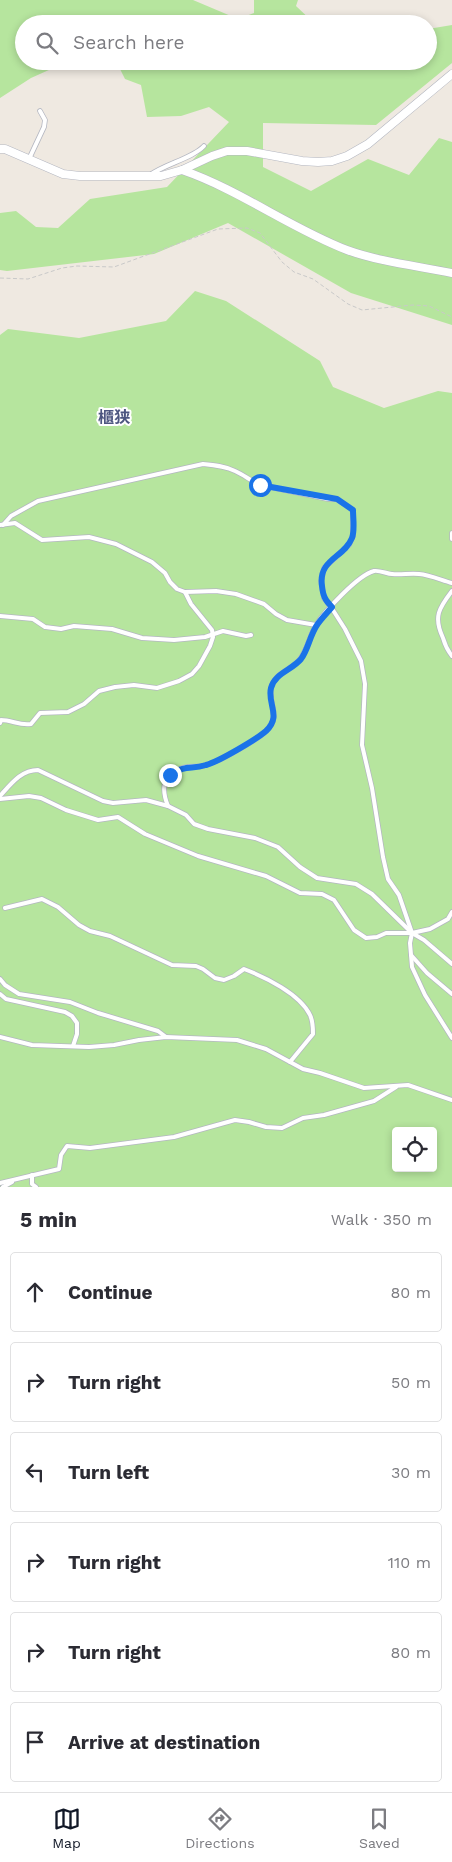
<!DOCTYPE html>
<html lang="en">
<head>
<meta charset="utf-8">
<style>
	:root { --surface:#fff; --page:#f2f2f3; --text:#2b2b33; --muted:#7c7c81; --line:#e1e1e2; --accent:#111827 }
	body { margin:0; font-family:"Work Sans","Noto Sans JP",sans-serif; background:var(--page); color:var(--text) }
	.controls { position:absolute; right:15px; bottom:15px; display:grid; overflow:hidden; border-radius:5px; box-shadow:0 2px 8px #0003 }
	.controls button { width:45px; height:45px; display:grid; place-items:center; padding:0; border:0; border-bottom:1px solid var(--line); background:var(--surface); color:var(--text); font:25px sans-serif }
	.stop { position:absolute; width:15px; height:15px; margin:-11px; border:4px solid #1a73e8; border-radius:50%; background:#fff }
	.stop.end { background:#1a73e8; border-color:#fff; box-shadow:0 1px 5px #0008 }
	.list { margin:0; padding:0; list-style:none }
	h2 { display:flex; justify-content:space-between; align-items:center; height:65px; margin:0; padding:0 20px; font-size:21px }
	h2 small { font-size:16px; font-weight:400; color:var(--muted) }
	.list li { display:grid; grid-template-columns:32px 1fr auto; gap:15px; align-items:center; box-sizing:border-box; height:80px; margin:0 10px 10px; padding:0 10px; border:1px solid var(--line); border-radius:5px }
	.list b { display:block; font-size:19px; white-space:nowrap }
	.list em { font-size:16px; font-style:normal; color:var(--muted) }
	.icon { flex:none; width:28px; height:28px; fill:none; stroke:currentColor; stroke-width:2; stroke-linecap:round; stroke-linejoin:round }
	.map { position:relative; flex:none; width:452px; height:1187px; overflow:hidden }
	.search { position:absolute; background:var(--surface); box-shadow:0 2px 8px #0003; left:15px; right:15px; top:15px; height:55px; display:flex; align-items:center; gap:12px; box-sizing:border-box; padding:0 18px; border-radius:28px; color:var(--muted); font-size:19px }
	.sheet { height:605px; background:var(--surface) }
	nav { display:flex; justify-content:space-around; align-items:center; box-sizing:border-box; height:70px; border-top:1px solid var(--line); background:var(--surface); font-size:14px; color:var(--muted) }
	nav a { display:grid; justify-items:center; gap:2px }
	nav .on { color:var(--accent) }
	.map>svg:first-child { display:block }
	.green { fill:#b6e59e; fill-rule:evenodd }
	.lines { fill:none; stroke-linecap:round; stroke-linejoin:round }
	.service-casing { stroke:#b4b7c1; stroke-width:5.5 }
	.minor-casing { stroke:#b4b7c1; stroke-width:9 }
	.path { stroke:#c9c9c9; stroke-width:1; stroke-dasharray:4 2.5; stroke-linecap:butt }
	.service { stroke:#fff; stroke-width:4 }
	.minor { stroke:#fff; stroke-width:8 }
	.route { stroke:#1a73e8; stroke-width:6 }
	.labels { text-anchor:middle; stroke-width:4; stroke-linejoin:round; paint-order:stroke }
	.quarter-label { font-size:16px; font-weight:bold; fill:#4d5680; stroke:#fff }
</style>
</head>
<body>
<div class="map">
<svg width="452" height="1187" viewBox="0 0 452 1187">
	<rect width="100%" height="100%" fill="#efe9e1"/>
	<g class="green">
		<path d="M0,0H193L238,19L254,13V0H298L296,6L315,24H24V61H64L60,65L31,78L0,98Z"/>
		<path d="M452,25V63L376,125L263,123V167L311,191L368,159L409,175L439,138L452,142V325L351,293L228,223L154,254L7,271L0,270V213L16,211L36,227L58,228L90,199L167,187L229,122L209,107L181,116L147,117L141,85L125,79L116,61H428V29Z"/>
		<path d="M195,291L226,301L320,361L333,387L384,408L438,391L452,393V1187H0V335L8,329L79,338L166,321ZM396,1131H433V1168H396Z"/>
	</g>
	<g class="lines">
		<defs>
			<g id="service">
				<path d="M29,159L44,127L45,120L40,111"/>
				<path d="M150,175C165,164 193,158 204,146"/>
				<path d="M0,525L15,523L42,540L89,537L116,544L152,562L165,573L170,582L177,589L185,592L216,591L236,594L264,604L276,614L287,620L316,625"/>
				<path d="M3,525L11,516L38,501L203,464C214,465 225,466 235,471C244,475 251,481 260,485L328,499H337L353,510V536L349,545L324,568L321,581L324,598L331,607L345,629L361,661L365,684L362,745L372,788L383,857L388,879L399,895L412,933L410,943L412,967L425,995L452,1038"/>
				<path d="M452,533V539"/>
				<path d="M452,591C439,608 433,617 443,638C445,645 448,651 452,656"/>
				<path d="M0,616L33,619L45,627L61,629L74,626L112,629L142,638L174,640L205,637L223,631L246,636L251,635"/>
				<path d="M0,723L1,720C12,720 20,726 31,724L40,713L68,712L84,704L99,691L115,687L134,685L157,688L179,681L192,674L199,666L210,646L213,637L212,630L191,604L185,592"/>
				<path d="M0,796C11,784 21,770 38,770L103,801L113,803L146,800L168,806L186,815L194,824L208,829L255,838L278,847L300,867L317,878L356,884L372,894L412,933L424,940L452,964"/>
				<path d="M0,799L29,796L41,798L66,810L98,820L118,817L145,834L198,856L266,876L300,893L322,894L334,900L354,930L366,938L377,937L386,933H412L430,929L448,919L452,912"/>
				<path d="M168,806C162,791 161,777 180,769C188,765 198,768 206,765C218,762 257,740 266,731C282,716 268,704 271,688C275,671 295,670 302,656C308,647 310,635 316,625C325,611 358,575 374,571C380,570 387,574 392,574C401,575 410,573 419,574C430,575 441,580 452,583"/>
				<path d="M5,908L42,899L58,907L79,925L90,931L110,936L172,965L196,966L203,969L215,978L224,980L234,976L244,969C265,977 300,994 310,1015C313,1021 313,1028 313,1034L290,1062"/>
				<path d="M411,955L427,973L452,994"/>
				<path d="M0,979L5,985L19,994L70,1002L98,1013L158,1031L166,1037"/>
				<path d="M0,994L6,999L65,1012L72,1016L77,1023V1034L73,1046"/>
				<path d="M0,1037L32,1045L89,1047L114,1045L139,1040L166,1037L237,1040L266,1049L303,1069L320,1073L364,1088L408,1085L452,1100"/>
				<path d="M32,1175V1184L36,1187"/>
				<path d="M0,1183L59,1169L61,1155L67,1146L90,1148L174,1137L235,1120L249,1122L266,1127L282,1128L303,1118L324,1115L374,1101L396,1087"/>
				<path d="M3,1187L12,1182"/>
			</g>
			<g id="minor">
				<path d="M0,149H5L63,174L80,176H161L182,170L212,156L227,151H247L302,161L318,162L332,161L347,156L368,144L452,74"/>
				<path d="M182,170C240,190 290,228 347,250C380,262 418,266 452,273"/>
			</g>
		</defs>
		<use href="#service" class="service-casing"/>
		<use href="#minor" class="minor-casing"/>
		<path class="path" d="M0,278L28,279L62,268L77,266L114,267L218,229L247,228L260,233L282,262L294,272L313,279L348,304L362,310L413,305L429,306L452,317"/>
		<use href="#service" class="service"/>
		<use href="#minor" class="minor"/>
	</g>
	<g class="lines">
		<path class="route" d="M170,775C187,764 190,770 206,765C218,762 257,739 266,731C282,716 267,704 271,688C275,673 292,670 301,659C308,650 310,635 317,625C321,619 327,613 332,607C325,600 323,596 322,586C318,559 344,558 352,538C355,530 353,519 353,510L337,499L260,485"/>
	</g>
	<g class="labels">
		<g class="quarter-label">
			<text x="114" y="423">櫃狭</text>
		</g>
	</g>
</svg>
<div class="controls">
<button><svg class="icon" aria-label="locate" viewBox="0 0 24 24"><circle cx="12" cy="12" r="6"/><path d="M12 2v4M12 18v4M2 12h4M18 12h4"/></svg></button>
</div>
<div class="stop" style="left:260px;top:485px"></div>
<div class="stop end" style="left:170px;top:775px"></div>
<div class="search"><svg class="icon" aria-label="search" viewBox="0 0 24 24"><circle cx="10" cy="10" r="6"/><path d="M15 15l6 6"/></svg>Search here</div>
</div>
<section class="sheet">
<h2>5 min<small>Walk · 350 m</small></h2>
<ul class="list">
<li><svg class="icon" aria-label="ahead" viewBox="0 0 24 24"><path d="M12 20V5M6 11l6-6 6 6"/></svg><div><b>Continue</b></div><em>80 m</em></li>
<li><svg class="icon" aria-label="right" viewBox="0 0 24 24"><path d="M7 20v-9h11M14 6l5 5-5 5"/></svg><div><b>Turn right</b></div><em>50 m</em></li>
<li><svg class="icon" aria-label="left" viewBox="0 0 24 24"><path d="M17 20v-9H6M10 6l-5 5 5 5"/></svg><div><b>Turn left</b></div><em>30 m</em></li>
<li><svg class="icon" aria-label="right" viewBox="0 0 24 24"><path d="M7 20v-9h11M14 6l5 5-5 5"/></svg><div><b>Turn right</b></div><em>110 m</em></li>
<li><svg class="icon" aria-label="right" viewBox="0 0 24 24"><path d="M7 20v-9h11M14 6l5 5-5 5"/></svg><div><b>Turn right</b></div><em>80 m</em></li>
<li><svg class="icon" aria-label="arrive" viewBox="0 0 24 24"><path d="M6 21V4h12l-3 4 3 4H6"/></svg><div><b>Arrive at destination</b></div></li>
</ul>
</section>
<nav>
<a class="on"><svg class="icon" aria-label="map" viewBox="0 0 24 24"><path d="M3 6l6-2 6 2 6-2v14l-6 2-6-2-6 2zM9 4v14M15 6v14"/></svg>Map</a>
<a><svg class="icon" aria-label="directions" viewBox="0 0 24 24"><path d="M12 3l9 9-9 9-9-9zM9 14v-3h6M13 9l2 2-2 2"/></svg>Directions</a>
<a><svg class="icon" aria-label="saved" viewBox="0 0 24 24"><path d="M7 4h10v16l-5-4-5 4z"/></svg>Saved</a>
</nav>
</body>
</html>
